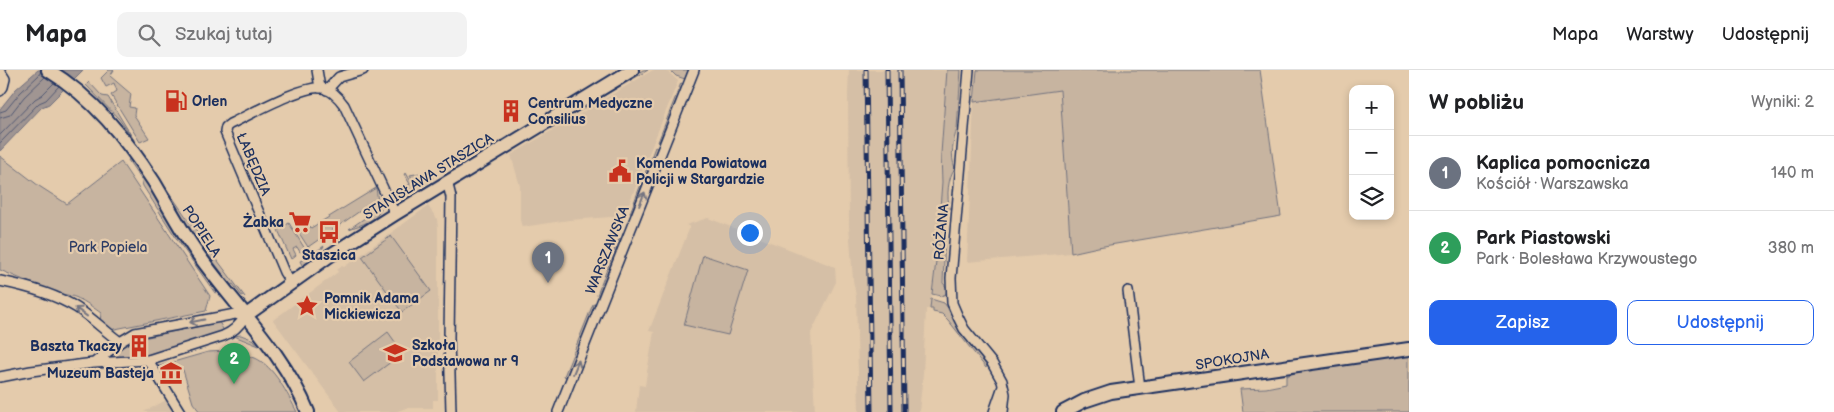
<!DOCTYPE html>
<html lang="pl">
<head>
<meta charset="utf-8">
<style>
	:root { --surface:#fff; --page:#f2f2f2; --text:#202124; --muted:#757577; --line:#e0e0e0; --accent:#2563eb }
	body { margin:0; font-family:"Balsamiq Sans",sans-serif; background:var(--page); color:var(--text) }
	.controls { position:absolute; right:15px; top:15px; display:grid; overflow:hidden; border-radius:10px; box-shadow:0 2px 8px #0003 }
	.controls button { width:45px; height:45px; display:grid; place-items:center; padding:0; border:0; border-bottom:1px solid var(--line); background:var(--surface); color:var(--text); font:25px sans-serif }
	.you { position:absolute; left:749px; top:162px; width:18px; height:18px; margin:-12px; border:4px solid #fff; border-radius:50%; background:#1a73e8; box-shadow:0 0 0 8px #1a73e833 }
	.badge { display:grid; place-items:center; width:32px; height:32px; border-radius:50%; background:var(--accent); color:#fff; font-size:16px; font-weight:700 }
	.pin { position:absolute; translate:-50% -41px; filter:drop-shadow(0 1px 2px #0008) }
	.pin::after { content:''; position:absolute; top:26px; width:18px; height:15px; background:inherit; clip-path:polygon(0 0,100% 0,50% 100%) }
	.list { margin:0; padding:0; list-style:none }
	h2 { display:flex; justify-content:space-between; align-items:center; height:65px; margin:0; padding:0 20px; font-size:21px }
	h2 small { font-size:16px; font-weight:400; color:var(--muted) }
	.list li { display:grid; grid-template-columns:32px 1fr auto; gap:15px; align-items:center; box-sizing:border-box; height:75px; padding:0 20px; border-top:1px solid var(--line) }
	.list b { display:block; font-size:19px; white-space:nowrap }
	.list p { margin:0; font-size:16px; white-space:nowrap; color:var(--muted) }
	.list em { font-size:16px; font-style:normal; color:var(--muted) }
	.actions { display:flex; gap:10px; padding:15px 20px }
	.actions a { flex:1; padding:11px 0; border:1px solid var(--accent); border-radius:10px; text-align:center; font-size:18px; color:var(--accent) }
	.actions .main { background:var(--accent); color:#fff }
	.icon { flex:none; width:28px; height:28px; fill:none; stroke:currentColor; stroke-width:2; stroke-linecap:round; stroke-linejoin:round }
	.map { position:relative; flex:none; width:1409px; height:342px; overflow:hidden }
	header { display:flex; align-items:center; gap:30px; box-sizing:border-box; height:70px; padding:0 25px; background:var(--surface); border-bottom:1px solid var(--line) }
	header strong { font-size:24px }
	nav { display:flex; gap:28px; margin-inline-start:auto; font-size:18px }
	.search { width:350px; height:45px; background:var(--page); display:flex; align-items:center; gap:12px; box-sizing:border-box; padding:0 18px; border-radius:10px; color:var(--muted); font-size:19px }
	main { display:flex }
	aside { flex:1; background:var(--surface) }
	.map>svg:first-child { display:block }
	.built { fill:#d5bfa6 }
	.green { fill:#c7b4a0; stroke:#71727f }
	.water { fill:#a09592; stroke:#6b6c7d }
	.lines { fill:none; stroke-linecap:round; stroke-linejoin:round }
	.shore { stroke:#505873; stroke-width:1 }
	.street-casing { stroke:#1b2f5e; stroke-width:12 }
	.secondary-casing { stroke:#1b2f5e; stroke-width:16 }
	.street { stroke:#e4cbac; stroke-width:9 }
	.secondary { stroke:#e4cbac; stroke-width:12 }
	.rail-casing { stroke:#1b2f5e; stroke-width:5 }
	.rail { stroke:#e4cbac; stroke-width:3; stroke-dasharray:9; stroke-linecap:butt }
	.oneway { stroke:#757581 }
	.labels { text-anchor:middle; stroke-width:4.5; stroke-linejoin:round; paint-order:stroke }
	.poi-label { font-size:14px; font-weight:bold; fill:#1b2f5e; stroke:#e4cbac; text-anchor:start }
	.street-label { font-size:14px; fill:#1b2f5e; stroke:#e4cbac }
	.park-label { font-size:14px; fill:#2c3c65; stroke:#e4cbac }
</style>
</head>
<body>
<header>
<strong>Mapa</strong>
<div class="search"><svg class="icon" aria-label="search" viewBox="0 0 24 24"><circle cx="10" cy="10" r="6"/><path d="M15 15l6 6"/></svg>Szukaj tutaj</div>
<nav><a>Mapa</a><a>Warstwy</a><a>Udostępnij</a></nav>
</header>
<main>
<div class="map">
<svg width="1409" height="342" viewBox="0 0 1409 342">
	<rect width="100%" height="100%" fill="#e4cbac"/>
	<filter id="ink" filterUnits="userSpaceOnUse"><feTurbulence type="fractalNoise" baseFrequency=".02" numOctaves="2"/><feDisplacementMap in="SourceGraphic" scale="10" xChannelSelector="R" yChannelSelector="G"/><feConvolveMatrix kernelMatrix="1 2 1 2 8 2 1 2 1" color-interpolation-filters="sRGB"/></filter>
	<g filter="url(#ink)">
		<g class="built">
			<path d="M653,0H666L678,11L622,151L611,147L569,150L522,157L520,150V116L511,85Z"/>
			<path d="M849,0H947L941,84L942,112L936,191L930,239H926L923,304L919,342H859L856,226L853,210L849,155L848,24Z"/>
			<path d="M1060,20L1071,183L967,192L974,32Z"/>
			<path d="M428,136L437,149L438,158V330H433V338H406L395,342H341L273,250L338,202L337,200L342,196L344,197Z"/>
			<path d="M708,148L835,197L836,212L811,263L815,342H636L639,315L645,316L647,302L654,262L649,261L690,157L686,155Z"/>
			<path d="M166,330L174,342H144Z"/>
		</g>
		<g class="green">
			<path d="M109,0H114L110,6L131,24L129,37L135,38L134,45L149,68L140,72L111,25L117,21L114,13L106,17L101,8Z"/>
			<path d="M643,0H648L587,36L591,32Z"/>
			<path d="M670,0H688L685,9L676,6Z"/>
			<path d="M947,0H961L957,59C953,71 950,86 955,98C948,107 946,127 950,138L946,145L943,213L947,218L946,224L941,226L932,224L936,191L942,112L941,84Z"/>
			<path d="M977,0H1260L1281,146L1098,177L1071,183L1060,20L974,32Z"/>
			<path d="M89,12L102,26L108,27L134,70L119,49L86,15Z"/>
			<path d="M681,13L683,14L659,72H658Z"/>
			<path d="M655,77L657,78L631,143H630Z"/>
			<path d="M0,86L39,116L67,134L121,92L210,226L206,241L110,260L100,252L101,243C88,234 75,223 59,225L0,200Z"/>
			<path d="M131,89L148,114L179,169L217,222L215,223L178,171L143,116L141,109L128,90Z"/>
			<path d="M150,95L203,171L245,227L241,225L233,214L231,215L198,171L149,97Z"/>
			<path d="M426,102H430L433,108L417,117L410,105Z"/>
			<path d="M406,103L415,118L402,126L394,125L410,114L404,104Z"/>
			<path d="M376,118L378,131L370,134L308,177L299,163L310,156L311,158Z"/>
			<path d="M381,138C378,151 360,155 349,159L375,141Z"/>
			<path d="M289,153L305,179L300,182L297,177L293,179L296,185L291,189L278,160Z"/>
			<path d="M391,166L431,221L402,242L362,187Z"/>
			<path d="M619,168L621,169L598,226L597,225Z"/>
			<path d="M324,176L316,188L303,197L300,191L307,188Z"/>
			<path d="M703,185L748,200L728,265L684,255Z"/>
			<path d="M931,229L944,233L948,238L960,260L987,296L986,298L948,250L942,244L933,242V239H930Z"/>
			<path d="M593,234L595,235L566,307L564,306Z"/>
			<path d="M219,252L224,261L216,265L145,286L118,287L114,285V282L129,271Z"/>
			<path d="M388,262L403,283L364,312L349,292Z"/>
			<path d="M241,265L254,270L259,276L234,266Z"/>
			<path d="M228,281C237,283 246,284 255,288C274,296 288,325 297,342H200L193,333L183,300L171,296L163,309L156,297L208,282Z"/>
			<path d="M1409,283V342H1243L1240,319L1266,318L1286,314V306L1310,298Z"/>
		</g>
		<path class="water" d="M38,0H83L49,34L42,37L0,81V39L16,19Z"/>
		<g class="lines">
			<g class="shore">
				<path d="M0,42L6,40L20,23L39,5L41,1"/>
				<path d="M0,48L10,45L24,27L45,7"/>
				<path d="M0,65L35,29L42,25L54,13"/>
				<path d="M0,73L39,33L46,30L59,16"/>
			</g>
			<defs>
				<g id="street">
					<path d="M317,0L320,18"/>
					<path d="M969,0L951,208L952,233L958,247L964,259L992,293L1002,311L1005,324L1003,342"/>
					<path d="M0,1L5,9L3,17L0,21"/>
					<path d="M327,20L339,7L363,0"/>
					<path d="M447,111L451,127L449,268L451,342"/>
					<path d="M0,211C25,216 55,224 77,238C92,248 105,261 120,272"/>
					<path d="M291,213L284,202L225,62L226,57L230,54C249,45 304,14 323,18C332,20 339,28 344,35L395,144"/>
					<path d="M1128,221L1140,318"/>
					<path d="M148,290L180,342"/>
					<path d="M0,307L31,301L94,293L148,290L223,266C233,262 240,255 245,246L235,244L220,247L135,263L120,272L94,293"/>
					<path d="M558,342L694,0"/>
					<path d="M994,342L1002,319"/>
				</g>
				<g id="secondary">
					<path d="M48,0C93,27 126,69 154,112C169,137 182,163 200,187C236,237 284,283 308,342"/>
					<path d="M245,246L329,186L395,144L632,0"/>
					<path d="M1063,342L1084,331L1111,322L1409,279"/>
				</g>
			</defs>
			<use href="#street" class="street-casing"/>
			<use href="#secondary" class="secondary-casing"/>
			<use href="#street" class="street"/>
			<use href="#secondary" class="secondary"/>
			<defs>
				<g id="rail">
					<path d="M866,0L871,342"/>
					<path d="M887,0L891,342"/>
					<path d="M900,0L904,342"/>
				</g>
			</defs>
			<use href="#rail" class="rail-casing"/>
			<use href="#rail" class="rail"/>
		</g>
		<defs><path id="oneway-shaft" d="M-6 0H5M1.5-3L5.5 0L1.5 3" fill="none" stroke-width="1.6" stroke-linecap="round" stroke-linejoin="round" transform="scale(1.25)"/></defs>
		<g class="oneway">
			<use href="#oneway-shaft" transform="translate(642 129) rotate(-68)"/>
			<use href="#oneway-shaft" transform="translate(81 242) rotate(-144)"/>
			<use href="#oneway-shaft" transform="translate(197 251) rotate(169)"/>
			<use href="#oneway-shaft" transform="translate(576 297) rotate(-68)"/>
		</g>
	</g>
	<defs>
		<symbol id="fuel-bare" viewBox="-9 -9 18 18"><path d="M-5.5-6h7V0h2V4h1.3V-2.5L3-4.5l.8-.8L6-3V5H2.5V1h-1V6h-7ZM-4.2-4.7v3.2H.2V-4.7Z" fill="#c8321e" stroke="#e4cbac" stroke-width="2.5" paint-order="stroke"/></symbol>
		<symbol id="building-bare" viewBox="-9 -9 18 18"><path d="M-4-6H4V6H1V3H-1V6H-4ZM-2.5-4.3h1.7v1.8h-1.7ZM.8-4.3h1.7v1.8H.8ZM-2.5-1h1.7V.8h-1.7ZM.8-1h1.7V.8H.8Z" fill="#c8321e" stroke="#e4cbac" stroke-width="2.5" paint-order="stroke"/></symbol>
		<symbol id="civic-bare" viewBox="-9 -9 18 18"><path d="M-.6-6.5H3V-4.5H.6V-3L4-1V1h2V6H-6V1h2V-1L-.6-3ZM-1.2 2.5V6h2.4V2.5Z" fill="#c8321e" stroke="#e4cbac" stroke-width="2.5" paint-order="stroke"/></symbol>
		<symbol id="supermarket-bare" viewBox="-9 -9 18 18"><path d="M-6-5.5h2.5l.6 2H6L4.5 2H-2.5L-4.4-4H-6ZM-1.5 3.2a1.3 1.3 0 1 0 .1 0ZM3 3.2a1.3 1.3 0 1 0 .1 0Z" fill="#c8321e" stroke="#e4cbac" stroke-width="2.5" paint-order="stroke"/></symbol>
		<symbol id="bus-bare" viewBox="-9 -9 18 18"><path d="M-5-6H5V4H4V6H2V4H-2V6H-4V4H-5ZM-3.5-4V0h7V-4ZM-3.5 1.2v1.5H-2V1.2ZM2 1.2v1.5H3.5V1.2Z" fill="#c8321e" stroke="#e4cbac" stroke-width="2.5" paint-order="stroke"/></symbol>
		<symbol id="sight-bare" viewBox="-9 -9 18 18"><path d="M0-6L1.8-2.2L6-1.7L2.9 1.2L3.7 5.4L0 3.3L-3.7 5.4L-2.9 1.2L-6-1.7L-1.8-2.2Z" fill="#c8321e" stroke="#e4cbac" stroke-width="2.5" paint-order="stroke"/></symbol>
		<symbol id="school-bare" viewBox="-9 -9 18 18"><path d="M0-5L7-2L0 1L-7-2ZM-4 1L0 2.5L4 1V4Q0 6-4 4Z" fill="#c8321e" stroke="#e4cbac" stroke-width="2.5" paint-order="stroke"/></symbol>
		<symbol id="museum-bare" viewBox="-9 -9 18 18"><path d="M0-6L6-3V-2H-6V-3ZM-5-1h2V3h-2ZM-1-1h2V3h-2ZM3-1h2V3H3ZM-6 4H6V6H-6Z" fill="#c8321e" stroke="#e4cbac" stroke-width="2.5" paint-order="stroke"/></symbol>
	</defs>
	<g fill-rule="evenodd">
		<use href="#fuel-bare" x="160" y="15" width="32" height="32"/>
		<use href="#building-bare" x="495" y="25" width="32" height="32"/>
		<use href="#civic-bare" x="604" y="85" width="32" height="32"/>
		<use href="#supermarket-bare" x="284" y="136" width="32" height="32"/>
		<use href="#bus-bare" x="313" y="146" width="32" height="32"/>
		<use href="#sight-bare" x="291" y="220" width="32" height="32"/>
		<use href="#building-bare" x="123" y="260" width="32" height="32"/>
		<use href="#school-bare" x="379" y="267" width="32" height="32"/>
		<use href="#museum-bare" x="155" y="287" width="32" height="32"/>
	</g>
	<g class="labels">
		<g class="poi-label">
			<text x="192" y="36">Orlen</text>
			<text x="528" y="38">Centrum Medyczne<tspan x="528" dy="16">Consilius</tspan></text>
			<text x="636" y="98">Komenda Powiatowa<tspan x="636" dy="16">Policji w Stargardzie</tspan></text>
			<text x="284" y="157" text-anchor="end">Żabka</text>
			<text x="329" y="190" text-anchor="middle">Staszica</text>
			<text x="324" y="233">Pomnik Adama<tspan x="324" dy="16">Mickiewicza</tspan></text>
			<text x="412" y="280">Szkoła<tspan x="412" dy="16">Podstawowa nr 9</tspan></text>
			<text x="122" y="281" text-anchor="end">Baszta Tkaczy</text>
			<text x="154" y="308" text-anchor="end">Muzeum Basteja</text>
		</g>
		<g class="street-label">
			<text transform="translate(254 94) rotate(67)" y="5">ŁABĘDZIA</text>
			<text transform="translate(428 106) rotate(-32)" y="5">STANISŁAWA STASZICA</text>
			<text transform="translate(202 161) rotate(57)" y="5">POPIELA</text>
			<text transform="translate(941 162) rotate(-85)" y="5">RÓŻANA</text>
			<text transform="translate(607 180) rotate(-68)" y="5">WARSZAWSKA</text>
			<text transform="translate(1232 289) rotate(-9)" y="5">SPOKOJNA</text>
		</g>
		<g class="park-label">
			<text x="108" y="182">Park Popiela</text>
		</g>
	</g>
</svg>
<div class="controls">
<button>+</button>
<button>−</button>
<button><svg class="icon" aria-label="layers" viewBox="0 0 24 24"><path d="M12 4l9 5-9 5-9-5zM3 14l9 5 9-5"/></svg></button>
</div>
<div class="you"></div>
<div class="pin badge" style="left:548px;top:213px;background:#6b7280">1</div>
<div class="pin badge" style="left:234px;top:314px;background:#2e9e5b">2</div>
</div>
<aside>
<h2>W pobliżu<small>Wyniki: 2</small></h2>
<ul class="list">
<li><span class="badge" style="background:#6b7280">1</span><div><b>Kaplica pomocnicza</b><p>Kościół · Warszawska</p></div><em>140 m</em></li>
<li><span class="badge" style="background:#2e9e5b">2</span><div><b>Park Piastowski</b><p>Park · Bolesława Krzywoustego</p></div><em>380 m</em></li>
</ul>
<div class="actions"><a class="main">Zapisz</a><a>Udostępnij</a></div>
</aside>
</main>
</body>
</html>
